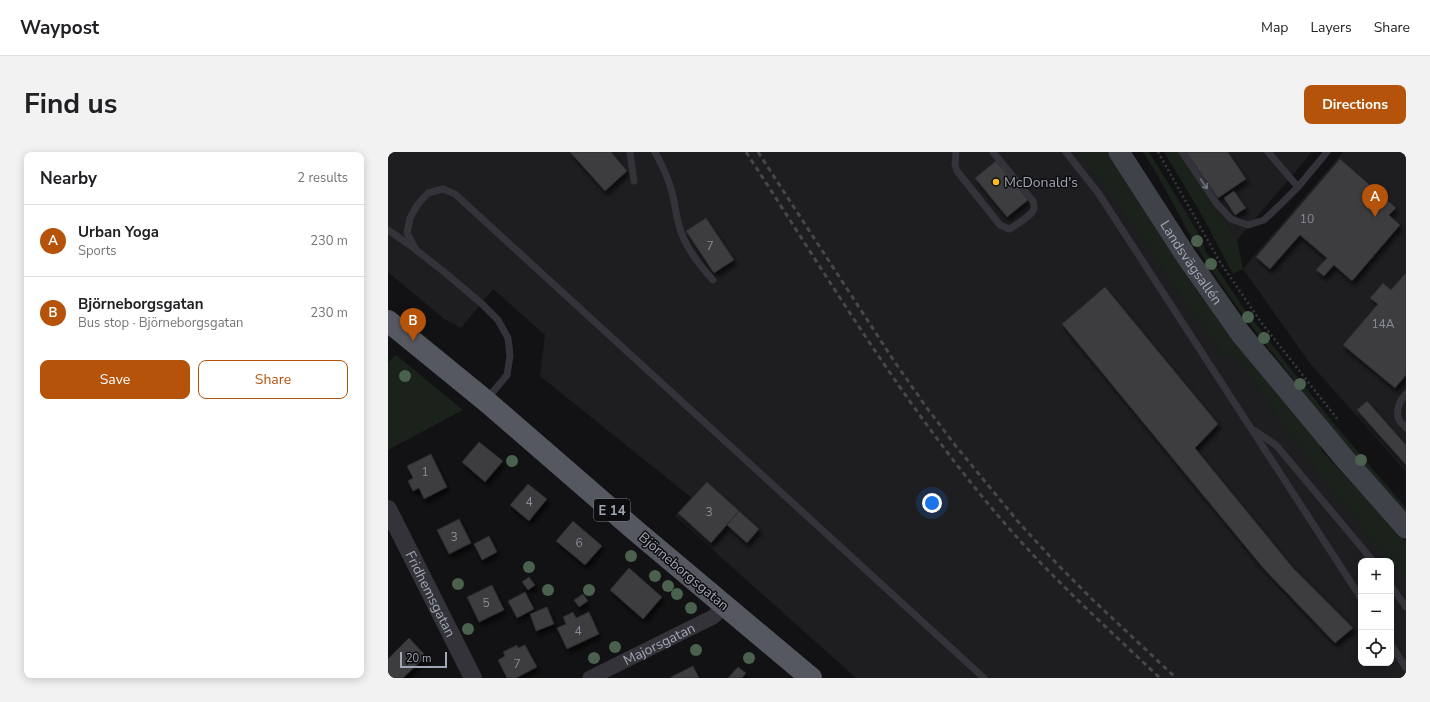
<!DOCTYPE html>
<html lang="en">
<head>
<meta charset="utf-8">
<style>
	:root { --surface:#fff; --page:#f2f2f2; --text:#202124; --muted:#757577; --line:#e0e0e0; --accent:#b45309 }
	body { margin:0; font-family:"Nunito Sans",sans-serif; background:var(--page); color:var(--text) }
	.controls { position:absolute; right:12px; bottom:12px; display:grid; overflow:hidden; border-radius:8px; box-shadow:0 2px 10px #0003 }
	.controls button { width:36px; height:36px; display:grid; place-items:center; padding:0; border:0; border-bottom:1px solid var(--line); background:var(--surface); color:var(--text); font:20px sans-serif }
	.scale { position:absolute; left:12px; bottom:10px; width:47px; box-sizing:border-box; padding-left:4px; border:2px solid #a2a7b5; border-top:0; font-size:11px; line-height:14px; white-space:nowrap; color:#a2a7b5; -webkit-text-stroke:3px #0d0d0f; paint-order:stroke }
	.you { position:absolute; left:544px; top:351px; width:14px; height:14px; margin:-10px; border:3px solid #fff; border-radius:50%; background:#1a73e8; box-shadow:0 0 0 6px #1a73e833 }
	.badge { display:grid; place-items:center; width:26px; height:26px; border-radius:50%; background:var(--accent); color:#fff; font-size:13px; font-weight:700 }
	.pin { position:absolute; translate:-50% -33px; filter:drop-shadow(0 1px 2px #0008) }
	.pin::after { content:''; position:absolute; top:21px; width:14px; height:12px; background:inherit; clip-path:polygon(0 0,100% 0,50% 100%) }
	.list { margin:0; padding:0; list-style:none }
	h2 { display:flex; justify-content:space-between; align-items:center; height:52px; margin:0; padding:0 16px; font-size:17px }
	h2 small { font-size:13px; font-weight:400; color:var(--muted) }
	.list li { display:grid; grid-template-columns:26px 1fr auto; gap:12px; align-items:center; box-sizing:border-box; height:72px; padding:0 16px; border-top:1px solid var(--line) }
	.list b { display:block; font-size:15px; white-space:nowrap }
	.list p { margin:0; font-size:13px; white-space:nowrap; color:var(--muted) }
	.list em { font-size:13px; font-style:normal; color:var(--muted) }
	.actions { display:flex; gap:8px; padding:12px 16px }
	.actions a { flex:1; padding:9px 0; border:1px solid var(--accent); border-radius:8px; text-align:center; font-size:14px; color:var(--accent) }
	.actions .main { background:var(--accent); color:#fff }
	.icon { flex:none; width:22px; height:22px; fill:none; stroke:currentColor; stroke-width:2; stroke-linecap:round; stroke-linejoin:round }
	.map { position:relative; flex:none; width:1018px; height:526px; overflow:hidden; border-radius:8px }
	header { display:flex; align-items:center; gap:24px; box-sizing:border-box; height:56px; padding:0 20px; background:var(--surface); border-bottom:1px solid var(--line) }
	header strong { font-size:19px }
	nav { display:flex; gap:22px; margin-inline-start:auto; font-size:14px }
	.intro { display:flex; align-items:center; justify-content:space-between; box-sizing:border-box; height:96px; padding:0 24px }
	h1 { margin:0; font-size:28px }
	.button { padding:10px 18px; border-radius:8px; background:var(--accent); color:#fff; font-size:14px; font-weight:700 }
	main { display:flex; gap:24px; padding:0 24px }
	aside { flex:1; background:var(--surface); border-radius:8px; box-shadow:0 2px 10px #0003 }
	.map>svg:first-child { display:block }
	.built { fill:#1e1e21; fill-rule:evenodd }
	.green { fill:#1a221b }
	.building { fill:#3c3c41; stroke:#2c2c30; filter:url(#shadow) }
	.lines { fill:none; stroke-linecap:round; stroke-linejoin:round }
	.path { stroke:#383a40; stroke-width:2.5; stroke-dasharray:2 3; stroke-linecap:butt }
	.service { stroke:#333339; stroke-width:7 }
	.minor { stroke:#333339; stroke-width:15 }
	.tertiary { stroke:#333339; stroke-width:18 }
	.secondary { stroke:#404249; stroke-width:21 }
	.trunk { stroke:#565861; stroke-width:22 }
	.rail { stroke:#45474e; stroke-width:3; stroke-dasharray:5 4; stroke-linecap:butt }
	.tree { fill:#4a614d }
	.oneway { stroke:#70737d }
	.poi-dot { fill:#ffbb1e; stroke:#0d0d0f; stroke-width:1.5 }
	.labels { text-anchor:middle; stroke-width:3; stroke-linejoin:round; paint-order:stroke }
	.number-label { font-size:12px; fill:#888c98 }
	.shield { fill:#0d0d0f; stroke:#757983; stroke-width:1 }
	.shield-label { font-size:13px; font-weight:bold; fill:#a2a7b5 }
	.poi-label { font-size:14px; fill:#a2a7b5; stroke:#0d0d0f; text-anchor:start }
	.street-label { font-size:14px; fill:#a2a7b5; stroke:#0d0d0f }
</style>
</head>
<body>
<header>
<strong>Waypost</strong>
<nav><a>Map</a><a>Layers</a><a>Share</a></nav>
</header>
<div class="intro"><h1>Find us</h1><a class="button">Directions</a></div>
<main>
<aside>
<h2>Nearby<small>2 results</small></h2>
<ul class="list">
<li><span class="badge">A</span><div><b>Urban Yoga</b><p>Sports</p></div><em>230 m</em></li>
<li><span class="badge">B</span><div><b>Björneborgsgatan</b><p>Bus stop · Björneborgsgatan</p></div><em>230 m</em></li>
</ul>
<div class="actions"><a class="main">Save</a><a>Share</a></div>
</aside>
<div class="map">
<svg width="1018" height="526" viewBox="0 0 1018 526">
	<defs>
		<filter id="shadow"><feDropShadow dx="2.5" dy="4.5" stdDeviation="2" flood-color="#0009"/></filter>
	</defs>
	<rect width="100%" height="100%" fill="#121214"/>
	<g class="built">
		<path d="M0,0H706L722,28L934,299L1018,390V526H468L287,364L304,346L152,224L157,183L105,137L73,176L56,167L0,120ZM973,409H1003V511H973Z"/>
		<path d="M790,0H924L849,88Z"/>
		<path d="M955,0H1018V320L921,210L855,117Z"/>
	</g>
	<g class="green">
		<path d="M690,0H722L810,139L931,291L934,299L1018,390V425L986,394L961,357L944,340L850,207L834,201L734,58Z"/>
		<path d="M755,0H761L790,47L809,79L818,100L857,158L947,273L1018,356V362C980,320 944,276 909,232C878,193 847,154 820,113C796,76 779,36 755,0Z"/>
		<path d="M776,0H790L849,88L855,117L845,122L811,58Z"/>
		<path d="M8,203L75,258L0,298V210Z"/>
	</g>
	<g class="building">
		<path d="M182,0H223L239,19L217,39Z"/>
		<path d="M798,0H840L858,27L830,46Z"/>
		<path d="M952,7L1008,56L1001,63L1012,73L964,129L946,113L936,124L928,118L939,106L912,83L882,117L868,105Z"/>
		<path d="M608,9L640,48L619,65L587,26Z"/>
		<path d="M846,39L858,56L847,63L836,46Z"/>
		<path d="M318,66L346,108L326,121L298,79Z"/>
		<path d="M1018,121V223L1007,236L955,193L990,152L982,146L995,131L1003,138Z"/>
		<path d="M717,135L830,272L807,296L905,416L965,476L947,491L876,417L674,172Z"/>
		<path d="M979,249L1018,293V313L969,258Z"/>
		<path d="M91,290L115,309L97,330L74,310Z"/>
		<path d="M43,302L59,335L36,347L31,336L25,339L20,329L25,326L19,314Z"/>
		<path d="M319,330L351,359L323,391L290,361Z"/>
		<path d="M140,332L159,347L141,369L122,353Z"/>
		<path d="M351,359L371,377L359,391L339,373Z"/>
		<path d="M71,367L83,391L61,402L49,378Z"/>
		<path d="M185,369L214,394L197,413L168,389Z"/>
		<path d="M101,384L109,400L94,408L86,392Z"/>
		<path d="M241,416L274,445L255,467L222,438Z"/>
		<path d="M141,425L147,433L140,438L134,430Z"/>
		<path d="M104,433L116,458L91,470L79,445Z"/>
		<path d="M137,440L146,457L129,466L120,449Z"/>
		<path d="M195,442L200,449L191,455L186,448Z"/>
		<path d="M159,455L166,472L148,479L142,462Z"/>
		<path d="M185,460L188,466L201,460L211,482L179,497L169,476L178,472L175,465Z"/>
		<path d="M21,486L38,504L15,526H0V507Z"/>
		<path d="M129,493L130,496L137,493L149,515L128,526H119L110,508L117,504L115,500Z"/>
		<path d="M305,514L311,526H283V525Z"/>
		<path d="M350,515L358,521L354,526H340Z"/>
	</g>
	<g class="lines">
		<path class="path" d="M770,0L832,110L873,170L950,268"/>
		<g class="service">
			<path d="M242,0L246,29"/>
			<path d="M267,0C274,13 280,25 284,40C288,55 288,70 295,85C302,101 313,115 325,128"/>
			<path d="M568,0L567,13L569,19L612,73L621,77C627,74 641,65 645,59C647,56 646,52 645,49L605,0"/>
			<path d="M678,0L711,42L973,446"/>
			<path d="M794,0L829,52L843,67L860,73L876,68L894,51L910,35L939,0"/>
			<path d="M880,0L910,35"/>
			<path d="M0,78L26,96"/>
			<path d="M1018,242C1012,248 1007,259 1011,268C1012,270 1016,273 1018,276"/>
			<path d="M99,247L119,223L122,204L120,186L110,168L94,152L55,119L28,98L19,81L22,66L30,52L40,41L55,37L67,42L596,526"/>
			<path d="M867,279L888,293L985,409"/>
			<path d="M1003,434L1018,455"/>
			<path d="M1003,492L1018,516"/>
		</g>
		<path class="minor" id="s1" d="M202,526L325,465L337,454"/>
		<path class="tertiary" id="s2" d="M0,357L85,526"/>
		<path class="secondary" id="s3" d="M731,0L798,104L853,182L956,306L1018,376"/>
		<path class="trunk" d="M0,169L98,249L248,379L423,526"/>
		<g class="rail">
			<path d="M358,0C441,127 519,259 619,374C666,428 720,477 772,526"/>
			<path d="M370,0L506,209L539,256L567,293L632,372L670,413L705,448L788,526"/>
		</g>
	</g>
	<g class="tree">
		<circle cx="809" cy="89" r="6"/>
		<circle cx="823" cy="112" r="6"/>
		<circle cx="860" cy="165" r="6"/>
		<circle cx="876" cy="186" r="6"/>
		<circle cx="17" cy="224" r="6"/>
		<circle cx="912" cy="232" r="6"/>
		<circle cx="973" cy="308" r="6"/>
		<circle cx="124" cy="309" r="6"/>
		<circle cx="243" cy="404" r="6"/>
		<circle cx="141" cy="415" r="6"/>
		<circle cx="267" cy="424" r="6"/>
		<circle cx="70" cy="432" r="6"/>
		<circle cx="280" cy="434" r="6"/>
		<circle cx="160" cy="438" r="6"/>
		<circle cx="201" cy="438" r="6"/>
		<circle cx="289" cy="442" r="6"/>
		<circle cx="303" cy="456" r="6"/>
		<circle cx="80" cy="477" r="6"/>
		<circle cx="227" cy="495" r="6"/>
		<circle cx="308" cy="498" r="6"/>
		<circle cx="206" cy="506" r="6"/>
		<circle cx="361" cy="506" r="6"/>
	</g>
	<defs><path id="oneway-shaft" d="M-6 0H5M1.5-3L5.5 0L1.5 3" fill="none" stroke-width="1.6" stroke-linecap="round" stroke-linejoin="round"/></defs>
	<use class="oneway" href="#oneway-shaft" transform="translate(816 32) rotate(55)"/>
	<circle class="poi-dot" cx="608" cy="30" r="4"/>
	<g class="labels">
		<g class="number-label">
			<text x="919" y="71">10</text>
			<text x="322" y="98">7</text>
			<text x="995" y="176">14A</text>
			<text x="37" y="324">1</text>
			<text x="141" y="354">4</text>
			<text x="321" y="364">3</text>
			<text x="66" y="389">3</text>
			<text x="191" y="395">6</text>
			<text x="98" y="455">5</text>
			<text x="190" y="483">4</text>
			<text x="129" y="516">7</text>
		</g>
		<rect class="shield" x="206" y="347" width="36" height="22" rx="3"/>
		<g class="shield-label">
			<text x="224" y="363">E 14</text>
		</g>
		<g class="poi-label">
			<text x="616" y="35">McDonald's</text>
		</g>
		<g class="street-label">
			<text dy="5" stroke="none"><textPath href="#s3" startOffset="132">Landsvägsallén</textPath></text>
			<text transform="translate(296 419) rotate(40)" y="5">Björneborgsgatan</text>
			<text dy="5" stroke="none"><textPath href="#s2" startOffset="95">Fridhemsgatan</textPath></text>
			<text dy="5" stroke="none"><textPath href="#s1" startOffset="77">Majorsgatan</textPath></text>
		</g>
	</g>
</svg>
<div class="controls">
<button>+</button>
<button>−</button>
<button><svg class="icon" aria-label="locate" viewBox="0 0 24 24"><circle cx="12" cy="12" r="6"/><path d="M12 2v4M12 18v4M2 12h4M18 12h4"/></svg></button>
</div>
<div class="scale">20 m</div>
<div class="you"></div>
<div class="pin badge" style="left:987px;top:65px">A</div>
<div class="pin badge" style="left:25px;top:189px">B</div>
</div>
</main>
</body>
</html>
